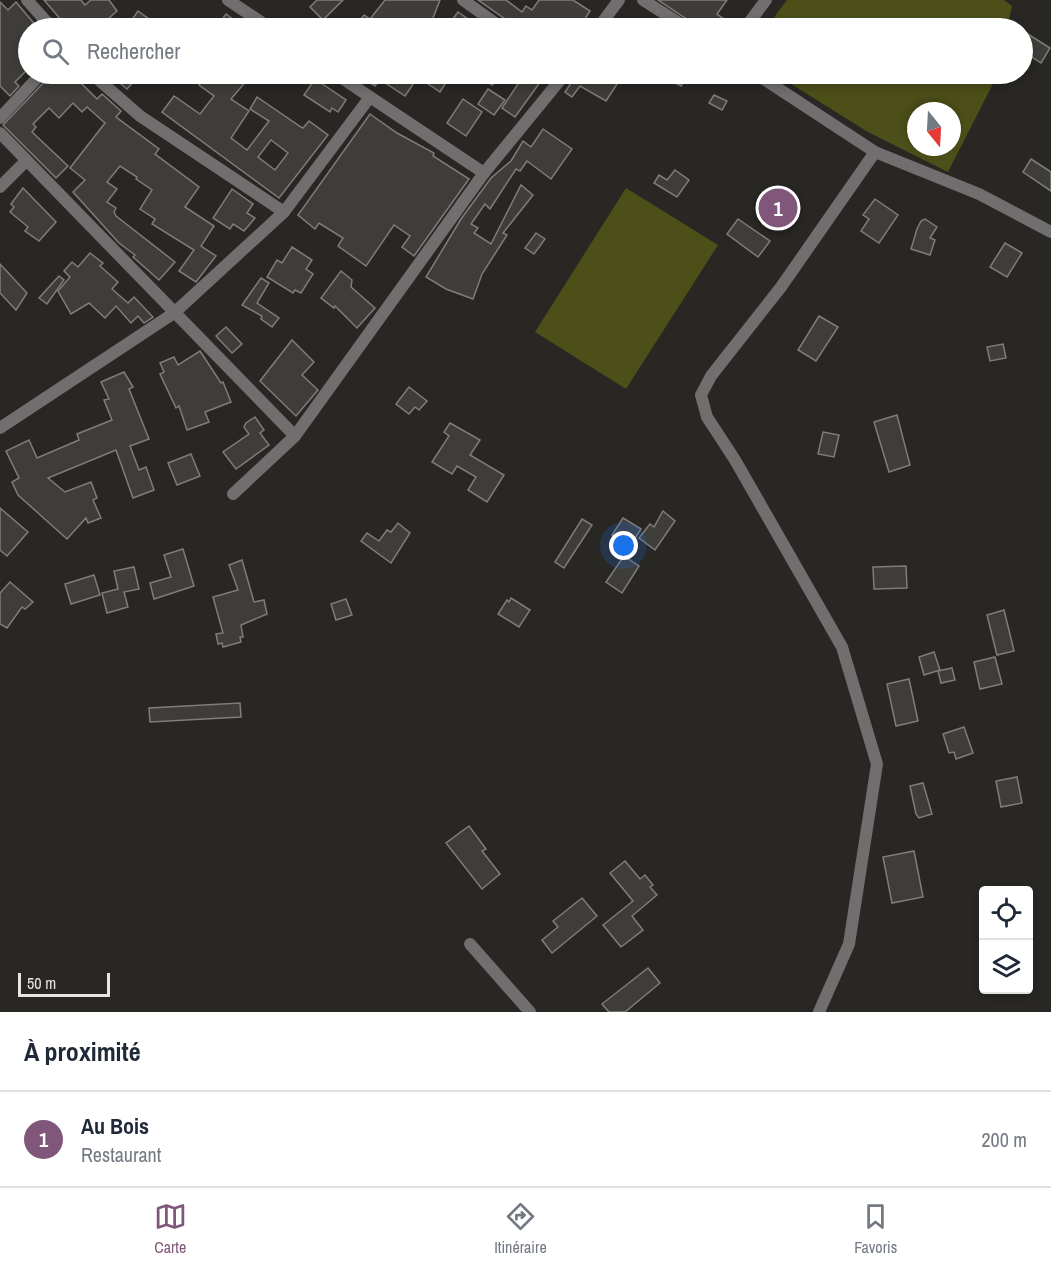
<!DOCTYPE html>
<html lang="fr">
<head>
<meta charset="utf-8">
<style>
	:root { --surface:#fff; --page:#f2f2f3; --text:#1f2937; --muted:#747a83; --line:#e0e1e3; --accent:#80577a }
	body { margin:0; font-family:"Archivo Narrow",sans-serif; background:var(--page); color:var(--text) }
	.controls { position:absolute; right:18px; bottom:18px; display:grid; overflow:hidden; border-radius:6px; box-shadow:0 3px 9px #0003 }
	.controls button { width:54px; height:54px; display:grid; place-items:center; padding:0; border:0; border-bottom:2px solid var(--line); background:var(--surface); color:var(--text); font:30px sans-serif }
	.compass { position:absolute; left:907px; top:102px; width:54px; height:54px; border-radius:50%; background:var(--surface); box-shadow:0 3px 9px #0003; rotate:162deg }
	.scale { position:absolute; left:18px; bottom:15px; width:92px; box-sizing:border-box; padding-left:6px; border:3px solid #e6e5e3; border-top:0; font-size:16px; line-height:21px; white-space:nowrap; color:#e6e5e3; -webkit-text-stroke:4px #292724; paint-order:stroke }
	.you { position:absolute; left:624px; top:546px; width:21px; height:21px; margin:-15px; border:4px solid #fff; border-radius:50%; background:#1a73e8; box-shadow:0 0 0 9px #1a73e833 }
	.badge { display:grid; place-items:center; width:39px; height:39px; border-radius:50%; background:var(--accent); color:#fff; font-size:20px; font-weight:700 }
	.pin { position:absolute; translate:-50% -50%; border:3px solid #fff; box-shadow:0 2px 6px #0006 }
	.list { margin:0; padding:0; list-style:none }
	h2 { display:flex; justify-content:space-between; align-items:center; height:78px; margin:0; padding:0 24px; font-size:26px }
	h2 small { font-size:20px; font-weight:400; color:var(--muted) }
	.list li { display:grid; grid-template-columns:39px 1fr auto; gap:18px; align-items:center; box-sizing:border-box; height:96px; padding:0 24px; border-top:2px solid var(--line) }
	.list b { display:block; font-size:22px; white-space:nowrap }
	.list p { margin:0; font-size:20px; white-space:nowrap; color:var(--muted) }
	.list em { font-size:20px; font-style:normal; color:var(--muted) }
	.icon { flex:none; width:33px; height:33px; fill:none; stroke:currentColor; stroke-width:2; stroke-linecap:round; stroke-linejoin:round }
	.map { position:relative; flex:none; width:1051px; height:1012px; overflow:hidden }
	.search { position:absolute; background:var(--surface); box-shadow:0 3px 9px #0003; left:18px; right:18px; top:18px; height:66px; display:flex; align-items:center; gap:15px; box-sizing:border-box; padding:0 21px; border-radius:33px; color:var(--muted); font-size:22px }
	.sheet { height:174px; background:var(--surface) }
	nav { display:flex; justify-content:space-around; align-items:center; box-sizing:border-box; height:84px; border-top:2px solid var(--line); background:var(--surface); font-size:16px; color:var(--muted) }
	nav a { display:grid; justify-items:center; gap:3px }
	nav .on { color:var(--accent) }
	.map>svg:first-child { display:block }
	.green { fill:#4c4f18; fill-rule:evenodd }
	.building { fill:#3e3d39; stroke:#7f7d79; stroke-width:1.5; fill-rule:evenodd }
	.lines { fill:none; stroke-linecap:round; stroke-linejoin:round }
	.minor { stroke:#706e6e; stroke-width:12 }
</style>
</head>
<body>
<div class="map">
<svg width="1051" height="1012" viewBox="0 0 1051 1012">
	<rect width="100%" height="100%" fill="#292724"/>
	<g class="green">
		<path d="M787,0H1004L1012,6L1007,28H766Z"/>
		<path d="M775,74H998L948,172L868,132ZM916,111H952V147H916Z"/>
		<path d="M626,188L718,245L626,389L535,332Z"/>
	</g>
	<g class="building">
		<path d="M44,0H81L85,5L91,0H109L117,11L98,28H68Z"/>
		<path d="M317,0H343L323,20L310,7Z"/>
		<path d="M385,0H440L429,28H354L364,15L370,19Z"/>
		<path d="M478,0H506L522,12L526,6L532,10L539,0H573L590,11L579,28H518Z"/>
		<path d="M658,0H727L717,14L737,28H700Z"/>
		<path d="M0,2L8,10L16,2L38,28H28V69L15,82L19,86L10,96L0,86Z"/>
		<path d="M138,11L153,22L148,28H135L129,24Z"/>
		<path d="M458,12L481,28H446Z"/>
		<path d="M226,14L245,28H216Z"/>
		<path d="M1023,31L1050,48L1041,63L1023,51Z"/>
		<path d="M57,74H77L82,78L79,81L97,99L102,94L121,111L116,117L159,149L155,154L199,187L185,207L214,226L201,246L216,256L196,282L179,271L194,250L152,224L155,219L140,209L152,190L136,179L137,177L120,166L107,182L117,189L107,202L116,208L114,212L116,216L175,262L159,280L133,257L135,255L119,243L73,192L85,180L70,168L105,123L87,107L82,112L73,103L59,118L49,108L33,124L36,127L32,132L68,166L56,178L3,125L49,77L51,79Z"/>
		<path d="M109,74H126L134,81L127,89Z"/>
		<path d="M187,74H252L231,99L249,111L231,138L247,150L269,121L250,109L257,97L301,127L303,128L309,121L328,135L279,198L162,112L174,96L200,114L214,96L199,85L201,82ZM271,140L288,153L275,170L258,157Z"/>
		<path d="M356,74H384L375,86Z"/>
		<path d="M391,74H430L445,84L440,92L418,77L405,96L384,82Z"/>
		<path d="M477,74H501L492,85Z"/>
		<path d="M508,74H546L515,117L502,108L520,81Z"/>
		<path d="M577,74H598L617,84L606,101L580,86L572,97L565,92Z"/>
		<path d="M659,74H681L687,77L681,86Z"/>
		<path d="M315,79L346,100L338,112L332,108L330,112L304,95Z"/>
		<path d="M488,89L505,100L494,115L478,104Z"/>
		<path d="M714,95L727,101L722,110L709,103Z"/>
		<path d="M463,99L482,112L466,136L447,123Z"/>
		<path d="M370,114L397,133L434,153L433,156L469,179L414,256L402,247L410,236L394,225L366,266L338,246L343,238L319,223L315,229L298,215Z"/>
		<path d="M543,129L572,149L551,179L527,161L520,171L516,169L490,209L485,204L471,224L478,228L474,233L491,244L521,185L533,195L503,233L507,235L482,274L473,299L446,289L426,277L461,219L491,178L511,161L523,141L531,147Z"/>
		<path d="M1031,159L1051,172V191L1023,172Z"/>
		<path d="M675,170L689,180L677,197L654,183L659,175L667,180Z"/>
		<path d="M23,188L56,222L39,241L25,231L28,227L10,212L14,207L11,204Z"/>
		<path d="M232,189L253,204L247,213L255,218L244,231L233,224L230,229L213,218Z"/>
		<path d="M875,199L898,215L879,243L861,231L869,219L863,215Z"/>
		<path d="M738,219L770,241L758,257L727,234Z"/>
		<path d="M925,219L937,227L930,238L935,240L930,255L911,249L917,229L921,221Z"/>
		<path d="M536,233L545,239L534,254L525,248Z"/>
		<path d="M1005,243L1022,253L1007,277L990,267Z"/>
		<path d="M292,247L312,260L306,269L313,274L301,293L295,290L293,293L267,277L277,260L282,263Z"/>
		<path d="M90,253L103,263L100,266L118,282L112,289L128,303L134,297L153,317L144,323L138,316L131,323L116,306L105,318L89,303L71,314L58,291L70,277L64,271L72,262L78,267Z"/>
		<path d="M0,264L27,293L16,310L0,293Z"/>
		<path d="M341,271L352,280L351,287L375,308L357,328L335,306L334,308L321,298Z"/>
		<path d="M59,276L64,280L47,304L39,298Z"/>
		<path d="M261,278L269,283L257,303L279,318L272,327L261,319L262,316L242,305Z"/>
		<path d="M819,316L838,327L816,361L798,350Z"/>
		<path d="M226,327L242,344L232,353L216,336Z"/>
		<path d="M292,340L314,362L302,375L318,390L296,416L260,381Z"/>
		<path d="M1003,344L1006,358L990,361L987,347Z"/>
		<path d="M200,351L221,383L223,382L231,402L205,412L209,422L187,430L179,406L176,408L160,374L164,372L160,363L174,357L178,365Z"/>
		<path d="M124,372L133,387L129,389L149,439L130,446L139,470L146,467L154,490L133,498L116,450L48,478L65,492L91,482L97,498L93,500L101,518L88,523L86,518L67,539L18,495L12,482L19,478L6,451L29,440L37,458L79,440L77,434L112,420L104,400L109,399L101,382Z"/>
		<path d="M409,387L427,401L419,410L415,407L409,414L396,404Z"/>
		<path d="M897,415L910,465L889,472L874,422Z"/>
		<path d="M255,417L264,430L260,433L269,445L236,469L223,452L249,434L244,427L246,423Z"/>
		<path d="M450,423L480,440L470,455L504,475L487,502L468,490L476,477L457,466L452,474L432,462L449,436L444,432Z"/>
		<path d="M823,432L839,435L834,457L818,454Z"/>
		<path d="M191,454L200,476L177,485L168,463Z"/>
		<path d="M0,508L28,532L7,556L0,550Z"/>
		<path d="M663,511L675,521L655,550L639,538L650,524L654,527Z"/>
		<path d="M623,518L641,529L630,546L612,535Z"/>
		<path d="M582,519L592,525L564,568L555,562Z"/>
		<path d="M398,523L410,533L391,563L361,541L367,533L379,541L387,530L391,532Z"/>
		<path d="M183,549L194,586L154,599L150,583L171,577L164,555Z"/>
		<path d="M624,556L639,566L622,593L606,582Z"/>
		<path d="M242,560L254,602L264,600L267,614L241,625L243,637H240L241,642L223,647L222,643L218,644L216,634L223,633L213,597L238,590L229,565Z"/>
		<path d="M906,566L907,588L874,589L873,567Z"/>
		<path d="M134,567L139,589L124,592L128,607L107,613L102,593L118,589L114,571Z"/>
		<path d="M94,575L100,595L71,604L65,584Z"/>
		<path d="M10,582L33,602L25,609L22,607L7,628L0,624V593Z"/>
		<path d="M511,598L530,610L519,627L498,614L507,600L509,602Z"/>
		<path d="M346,599L352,615L336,620L331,604Z"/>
		<path d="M1004,610L1014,651L997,655L987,615Z"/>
		<path d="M934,652L940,670L924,675L919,657Z"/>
		<path d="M995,657L1002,684L980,689L974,662Z"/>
		<path d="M952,668L955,680L941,683L938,671Z"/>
		<path d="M909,679L918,721L896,726L887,684Z"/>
		<path d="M240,703L241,717L150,722L149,708Z"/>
		<path d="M964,727L973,753L956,759L954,752L949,753L943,734Z"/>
		<path d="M1017,777L1022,803L1001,807L996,781Z"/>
		<path d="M923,783L932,814L919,818L916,814L910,786Z"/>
		<path d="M469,826L486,849L482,851L500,874L482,889L446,843Z"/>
		<path d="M914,851L923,897L892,903L883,857Z"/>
		<path d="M625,861L640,879L645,875L653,885L650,887L657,895L632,916L643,930L621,947L603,925L633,901L610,873Z"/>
		<path d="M582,898L597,916L552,953L542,940L558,927L553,921Z"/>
		<path d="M648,968L660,983L625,1012H609L602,1004Z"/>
	</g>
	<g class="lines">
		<g class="minor">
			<path d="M27,0L52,28"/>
			<path d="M228,0L270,28"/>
			<path d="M463,0L502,28"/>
			<path d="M643,0L687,28"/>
			<path d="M598,28L619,0"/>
			<path d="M745,28L766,0"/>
			<path d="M92,74L140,116L284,212L370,97L484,173L565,74"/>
			<path d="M336,74L370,97"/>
			<path d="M756,74L875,152L979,194L1051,232"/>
			<path d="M0,118L41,74"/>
			<path d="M0,133L295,436"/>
			<path d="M0,187L26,161"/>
			<path d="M0,428L174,313L284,212"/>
			<path d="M233,494L295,436L484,173"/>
			<path d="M470,944L530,1012"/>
			<path d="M819,1012L849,944L877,764L842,647L735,460L707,417L701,395L711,376L781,287L875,152"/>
		</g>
	</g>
</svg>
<div class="controls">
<button><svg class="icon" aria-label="locate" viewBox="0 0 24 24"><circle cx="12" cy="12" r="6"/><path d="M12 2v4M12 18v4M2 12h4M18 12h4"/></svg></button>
<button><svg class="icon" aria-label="layers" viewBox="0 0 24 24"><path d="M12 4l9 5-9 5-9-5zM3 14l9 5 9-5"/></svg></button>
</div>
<svg class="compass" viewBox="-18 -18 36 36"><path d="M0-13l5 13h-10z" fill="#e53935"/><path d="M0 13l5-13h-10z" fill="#747a83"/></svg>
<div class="scale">50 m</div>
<div class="you"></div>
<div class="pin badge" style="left:778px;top:208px">1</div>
<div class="search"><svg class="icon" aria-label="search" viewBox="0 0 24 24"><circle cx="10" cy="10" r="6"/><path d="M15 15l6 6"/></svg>Rechercher</div>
</div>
<section class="sheet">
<h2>À proximité<small></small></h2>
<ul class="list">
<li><span class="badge">1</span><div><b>Au Bois</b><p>Restaurant</p></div><em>200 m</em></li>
</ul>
</section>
<nav>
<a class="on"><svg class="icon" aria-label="map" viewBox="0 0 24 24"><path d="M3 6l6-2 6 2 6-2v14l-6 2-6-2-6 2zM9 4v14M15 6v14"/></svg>Carte</a>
<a><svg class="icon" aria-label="directions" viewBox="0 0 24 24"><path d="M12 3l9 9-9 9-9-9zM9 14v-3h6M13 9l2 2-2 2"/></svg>Itinéraire</a>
<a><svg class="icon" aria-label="saved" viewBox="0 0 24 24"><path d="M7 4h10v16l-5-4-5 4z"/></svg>Favoris</a>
</nav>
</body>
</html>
